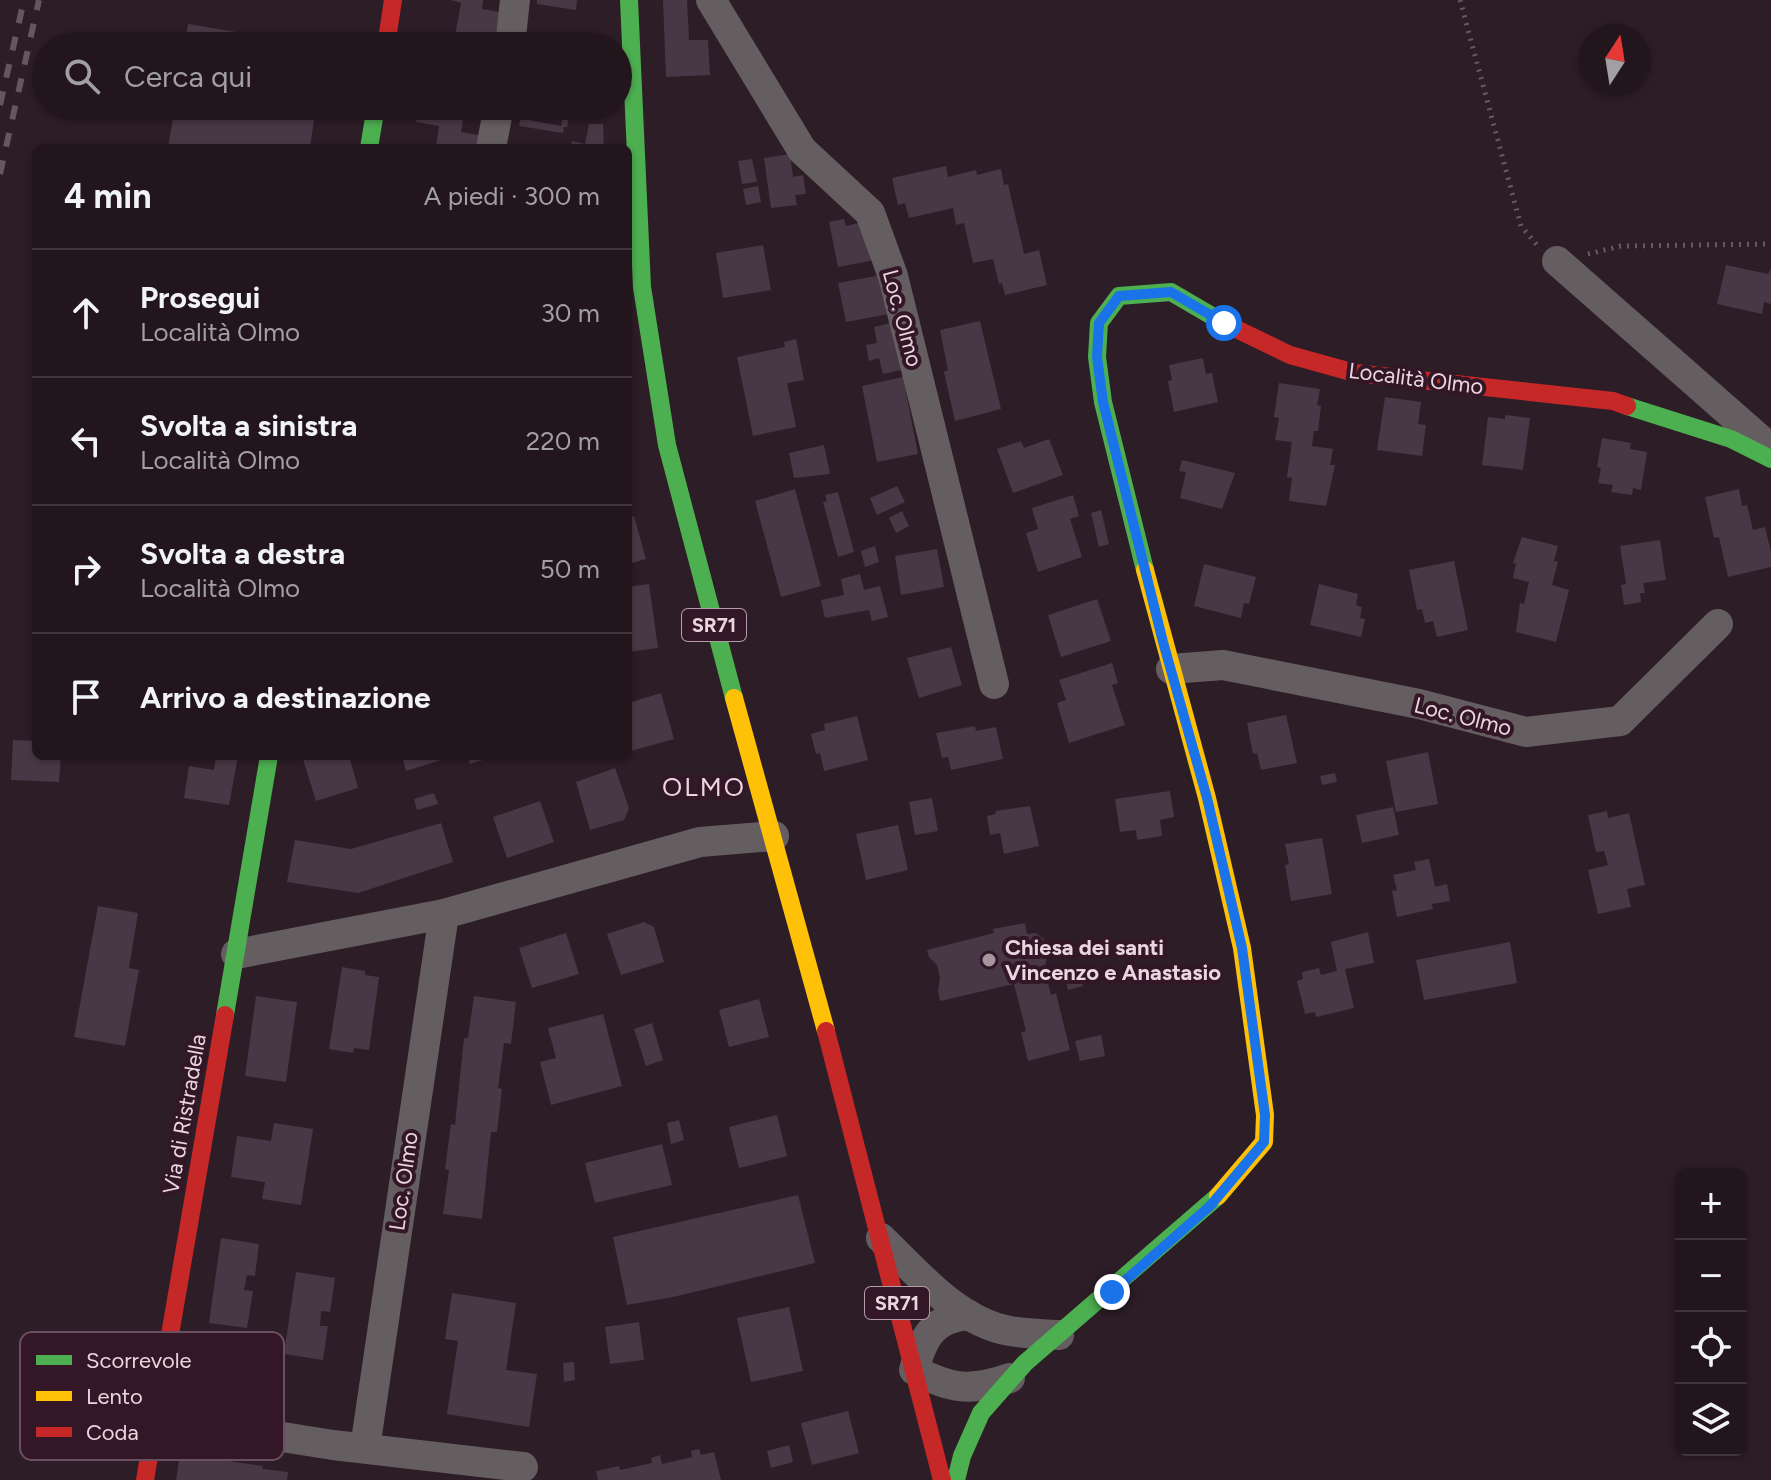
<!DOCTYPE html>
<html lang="it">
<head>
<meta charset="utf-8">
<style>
	:root { --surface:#22161c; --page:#2e2329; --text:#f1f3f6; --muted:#a29fa3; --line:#3f353b }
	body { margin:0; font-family:Figtree,sans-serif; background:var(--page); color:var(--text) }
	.controls { position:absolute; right:24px; bottom:24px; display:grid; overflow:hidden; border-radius:12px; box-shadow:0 2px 6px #0004 }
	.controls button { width:72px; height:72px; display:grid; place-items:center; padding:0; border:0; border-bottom:2px solid var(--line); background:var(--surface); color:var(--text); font:40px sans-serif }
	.compass { position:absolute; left:1579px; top:24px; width:72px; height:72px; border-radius:50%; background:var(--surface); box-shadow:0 2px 6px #0004; rotate:12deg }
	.stop { position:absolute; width:24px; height:24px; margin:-18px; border:6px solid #1a73e8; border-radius:50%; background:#fff }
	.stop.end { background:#1a73e8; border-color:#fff; box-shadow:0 2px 8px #0008 }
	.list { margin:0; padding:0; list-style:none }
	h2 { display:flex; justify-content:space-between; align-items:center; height:104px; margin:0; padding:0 32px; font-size:34px }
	h2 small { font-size:26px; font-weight:400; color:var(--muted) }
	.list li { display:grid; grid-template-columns:52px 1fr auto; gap:24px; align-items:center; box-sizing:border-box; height:128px; padding:0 32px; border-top:2px solid var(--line) }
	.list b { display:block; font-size:30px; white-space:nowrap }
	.list p { margin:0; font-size:26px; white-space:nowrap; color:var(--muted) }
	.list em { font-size:26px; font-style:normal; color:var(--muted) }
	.icon { flex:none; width:44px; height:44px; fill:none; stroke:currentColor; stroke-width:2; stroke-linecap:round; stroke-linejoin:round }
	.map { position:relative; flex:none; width:1771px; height:1480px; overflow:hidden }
	.search { position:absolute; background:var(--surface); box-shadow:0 2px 6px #0004; left:32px; top:32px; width:600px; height:88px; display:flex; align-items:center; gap:20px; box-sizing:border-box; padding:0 28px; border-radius:44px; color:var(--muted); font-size:30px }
	.panel { position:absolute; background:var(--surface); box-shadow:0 2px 6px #0004; left:32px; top:144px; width:600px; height:616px; border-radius:12px }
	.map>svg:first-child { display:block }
	.building { fill:#483845 }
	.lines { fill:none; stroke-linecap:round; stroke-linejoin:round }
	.path { stroke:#645d60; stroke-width:5; stroke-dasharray:2 6; stroke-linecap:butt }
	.street { stroke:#655e60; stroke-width:30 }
	.fast { stroke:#4caf50; stroke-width:18 }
	.slow { stroke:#ffc107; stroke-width:18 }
	.jam { stroke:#c62828; stroke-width:18 }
	.rail { stroke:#63595d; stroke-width:6; stroke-dasharray:14 14; stroke-linecap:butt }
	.route { stroke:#1a73e8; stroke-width:10 }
	.poi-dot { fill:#a7959e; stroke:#331727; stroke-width:3 }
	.labels { text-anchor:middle; stroke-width:8; stroke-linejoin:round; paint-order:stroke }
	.shield { fill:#331727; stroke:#b29da8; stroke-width:2 }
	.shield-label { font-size:20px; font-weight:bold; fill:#e9d6df }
	.street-label { font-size:22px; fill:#e9d6df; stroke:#331727 }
	.poi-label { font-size:22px; font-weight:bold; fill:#e9d6df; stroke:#331727; text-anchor:start }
	.quarter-label { font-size:26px; letter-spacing:2px; fill:#e9d6df; stroke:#331727 }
	.key { fill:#331727; stroke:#6a505e; stroke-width:2 }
	.key-label { font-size:22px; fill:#e9d6df }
</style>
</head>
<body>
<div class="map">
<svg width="1771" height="1480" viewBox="0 0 1771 1480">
	<rect width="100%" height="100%" fill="#2d1d26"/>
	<g class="building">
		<path d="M451,0H483L482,9L505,13L499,46L454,42L461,3Z"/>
		<path d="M537,0H577L576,10L537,4Z"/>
		<path d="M663,0H687L689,40H708L710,75L666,77Z"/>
		<path d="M188,24L310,44V46H185Z"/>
		<path d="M175,106H316L310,148H168Z"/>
		<path d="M419,106H465L461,132L484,136L482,148H436L439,126L416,122Z"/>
		<path d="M523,106H532L529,120L561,126L565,106H571L567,127H564L563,133L519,126Z"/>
		<path d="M589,124H603L604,148H571L572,141L585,144Z"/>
		<path d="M790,154L793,177L803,175L806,194L795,195L797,205L771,208L764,158Z"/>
		<path d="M752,159L757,182L742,184L738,161Z"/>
		<path d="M946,166L948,177L976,170L977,175L1001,169L1004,185L1008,184L1024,254L1039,250L1047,285L1005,295L1002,283L999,284L993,259L973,263L964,223L956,225L953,208L909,218L905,203L898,205L892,178Z"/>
		<path d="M758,186L761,202L746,205L743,189Z"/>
		<path d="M844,219L846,226L867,221L875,260L838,267L829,222Z"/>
		<path d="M763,245L771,290L723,298L716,253Z"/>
		<path d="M1726,265L1768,274L1771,269V304L1764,302L1762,314L1717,304Z"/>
		<path d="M881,275L889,314L846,322L838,283Z"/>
		<path d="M980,321L1001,409L955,421L944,372L948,370L940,330Z"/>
		<path d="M891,323L901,370L883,374L879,358L869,361L866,345L877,343L874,327Z"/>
		<path d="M796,339L804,380L787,383L796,427L753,436L737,357L785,347L784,342Z"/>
		<path d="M1203,358L1206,374L1212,373L1218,402L1174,412L1168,381L1172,380L1169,365Z"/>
		<path d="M903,377L918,454L877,462L862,386Z"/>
		<path d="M1279,383L1320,389L1317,405L1321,406L1318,431H1314L1312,446L1333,449L1330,465H1335L1326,506L1289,501L1292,478L1287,477L1292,442L1275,440L1279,418L1274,417Z"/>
		<path d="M1385,397L1421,402L1418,424L1426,425L1422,456L1377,450Z"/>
		<path d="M1505,415L1530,418L1523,470L1482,465L1488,417L1505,419Z"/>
		<path d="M1602,438L1631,443L1630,449L1647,452L1641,490L1633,488L1632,495L1611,492L1613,485L1598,483L1601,468L1597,467Z"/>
		<path d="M1049,439L1063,475L1013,493L997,449L1021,441L1024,448Z"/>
		<path d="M824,445L830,474L794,478L789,453Z"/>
		<path d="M1182,460L1235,473L1222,509L1180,498L1186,472L1179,471Z"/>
		<path d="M897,486L905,502L877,515L870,498Z"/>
		<path d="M795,489L821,586L781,597L755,501Z"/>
		<path d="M1739,489L1742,506L1747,505L1753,530L1765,527L1771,552V567L1728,577L1719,537L1714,538L1705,497Z"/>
		<path d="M838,492L854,552L838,557L823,502L827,501L825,495Z"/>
		<path d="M1073,495L1079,516L1070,519L1082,557L1038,572L1026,533L1038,529L1032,508Z"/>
		<path d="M1101,510L1109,544L1099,547L1091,513Z"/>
		<path d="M902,511L909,526L896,533L889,518Z"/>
		<path d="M634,516L646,559L628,564V518Z"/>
		<path d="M1522,537L1558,546L1554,561L1558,562L1552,585L1569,590L1556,642L1516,632L1520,603L1524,604L1529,582L1513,578L1516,564L1513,563Z"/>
		<path d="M1660,540L1666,580L1643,583L1645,593H1640L1641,602L1624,605L1621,585L1626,584L1620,546Z"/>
		<path d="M875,546L879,562L865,567L861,551Z"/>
		<path d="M937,549L944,587L901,595L895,556Z"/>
		<path d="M1454,561L1468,630L1437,637L1433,621L1425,623L1422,609L1417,610L1409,570Z"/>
		<path d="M1204,564L1256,577L1249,604L1244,603L1241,618L1194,606Z"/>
		<path d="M860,574L864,590L880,586L888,617L872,621L869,610L825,618L821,600L844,595L841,579Z"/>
		<path d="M649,584L658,648L628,652V587Z"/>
		<path d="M1319,584L1358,594L1356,605L1362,607L1360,618L1365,619L1361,637L1310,625Z"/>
		<path d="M1097,599L1111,641L1061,657L1048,615Z"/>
		<path d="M951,647L962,685L919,698L907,658Z"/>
		<path d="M1112,663L1118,683L1112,685L1125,725L1069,743L1057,703L1066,700L1059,680Z"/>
		<path d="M661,693L674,739L631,751L628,740V703Z"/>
		<path d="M1286,715L1297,763L1261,770L1257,753L1253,754L1247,723Z"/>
		<path d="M857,716L868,760L824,771L820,753L816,754L811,734L825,730L824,724Z"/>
		<path d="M975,726L976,731L996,727L1003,759L951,770L948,757L942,758L936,733Z"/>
		<path d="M13,740L36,741V756H61L59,782L11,780Z"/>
		<path d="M1428,752L1438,804L1396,812L1386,761Z"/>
		<path d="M216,756H238L229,805L184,798L189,766L214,770Z"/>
		<path d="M302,756H349L358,788L316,801Z"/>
		<path d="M402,756H451V757L406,771Z"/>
		<path d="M467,756H488L489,758L470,764Z"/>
		<path d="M615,768L629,808L624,820L590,830L576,782Z"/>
		<path d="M1335,773L1337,782L1322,785L1320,776Z"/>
		<path d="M1170,791L1174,817L1160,820L1162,836L1137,840L1136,830L1120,832L1115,799Z"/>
		<path d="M434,793L438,804L417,810L414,799Z"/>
		<path d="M932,798L938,831L915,835L909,802Z"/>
		<path d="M540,801L554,842L507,858L493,817Z"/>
		<path d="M1030,806L1039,846L1004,854L1000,833L990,835L987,816L996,814L995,811Z"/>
		<path d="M1393,807L1399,835L1362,843L1356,815Z"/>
		<path d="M1607,811L1608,818L1629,813L1645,885L1627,889L1631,907L1598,914L1588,870L1608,865L1604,851L1596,852L1588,815Z"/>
		<path d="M441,823L453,862L358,893L287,882L295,840L351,849Z"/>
		<path d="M898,825L908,870L866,880L856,834Z"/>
		<path d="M1322,838L1332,894L1291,901L1285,865L1289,864L1285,844Z"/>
		<path d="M1429,859L1435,887L1447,884L1450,901L1432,904L1433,909L1397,917L1392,891L1397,890L1393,875L1416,870L1414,862Z"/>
		<path d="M98,906L138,913L129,968L139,970L125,1046L74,1037Z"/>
		<path d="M644,922L654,927L664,962L621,975L607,934Z"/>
		<path d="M1025,923L1027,934L1036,933L1046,941L1048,955L1044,968L1051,995L1056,993L1070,1050L1028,1061L1021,1032L1026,1031L1014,984L940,1001L938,990L940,978L937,965L929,957L927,950L994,933L993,929Z"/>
		<path d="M1368,932L1374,963L1345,969L1354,1008L1316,1017L1315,1012L1305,1014L1297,981L1303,979L1302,972L1319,968L1321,975L1337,971L1331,942Z"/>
		<path d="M566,933L579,974L532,988L519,948Z"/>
		<path d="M1510,942L1517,983L1424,1000L1416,960Z"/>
		<path d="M342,967L365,971V975L379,977L369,1050L354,1048L353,1053L329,1049Z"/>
		<path d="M1079,969L1083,986L1068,990L1064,973Z"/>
		<path d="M256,996L297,1002L286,1082L245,1076Z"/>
		<path d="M474,996L516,1002L511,1044L504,1043L498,1088L502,1089L497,1132H491L482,1219L443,1214L449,1170L445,1169L451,1124L455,1125L464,1038H468Z"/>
		<path d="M759,999L769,1037L729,1047L719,1010Z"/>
		<path d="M603,1014L622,1086L551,1105L540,1062L556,1058L548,1028Z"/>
		<path d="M652,1023L663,1060L646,1066L634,1029Z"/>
		<path d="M1101,1035L1105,1056L1080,1061L1075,1041Z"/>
		<path d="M777,1115L787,1156L739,1168L729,1127Z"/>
		<path d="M679,1120L684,1140L671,1144L667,1123Z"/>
		<path d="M274,1123L313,1129L301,1205L262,1199L265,1182L231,1177L237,1136L271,1141Z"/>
		<path d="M662,1144L672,1185L595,1203L585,1163Z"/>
		<path d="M798,1195L815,1263L673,1297L627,1305L613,1237Z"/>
		<path d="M221,1238L259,1244L255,1276L247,1275L244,1290L253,1291L247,1328L209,1323Z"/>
		<path d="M296,1272L335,1278L330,1312L321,1311L320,1326H328L323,1360L284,1354Z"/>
		<path d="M452,1293L516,1303L506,1370L537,1374L529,1427L447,1414L458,1341L445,1339Z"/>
		<path d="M789,1307L803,1371L751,1382L737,1318Z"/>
		<path d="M639,1322L644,1360L610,1364L605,1327Z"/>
		<path d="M574,1362L575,1380L564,1382L563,1363Z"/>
		<path d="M848,1411L859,1453L812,1465L801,1423Z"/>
		<path d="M789,1445L793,1462L771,1468L767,1451Z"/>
		<path d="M699,1449L701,1455L714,1452L721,1480H598L596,1471L619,1466L620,1470L652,1463L651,1458L660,1455L662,1464L692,1457L691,1451Z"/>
		<path d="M180,1454L263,1466L262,1469L288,1472L287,1480H176Z"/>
	</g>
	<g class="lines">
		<g class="path">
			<path d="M1460,0L1521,226L1537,245"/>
			<path d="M1588,254L1621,246L1771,244"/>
		</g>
		<g class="street">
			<path d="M711,0L802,150L870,213L893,276L994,684"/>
			<path d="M510,46L515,0"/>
			<path d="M491,148L499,106"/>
			<path d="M1557,261L1763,442"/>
			<path d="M1171,669L1223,665L1419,704L1526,732L1620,721L1718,624"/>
			<path d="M236,954L444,914L700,842L774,836"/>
			<path d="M881,1238C917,1273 958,1322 1010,1331C1026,1334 1043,1334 1059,1335"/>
			<path d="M969,1315C933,1318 923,1337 914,1370C951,1389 970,1392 1010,1378"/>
			<path d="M156,1417L333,1445L523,1467"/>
			<path d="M365,1448L444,914"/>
		</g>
		<g class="fast">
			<path d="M629,0L642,287L667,445L734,698"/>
			<path d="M369,148L376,106"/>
			<path d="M1627,406L1731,439L1771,459"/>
			<path d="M1145,570L1103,402L1097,357L1099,323L1119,296L1171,292L1224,323"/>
			<path d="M225,1015L269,756"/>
			<path d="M956,1480L962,1456L981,1413L1025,1363L1218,1196"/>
		</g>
		<g class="slow">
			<path d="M1145,570L1207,798L1242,948L1265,1115L1264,1142L1218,1196"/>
			<path d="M734,698L826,1031"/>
		</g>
		<g class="jam">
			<path d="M386,46L393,0"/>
			<path d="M1224,323L1290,355L1355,373L1613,401L1627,406"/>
			<path d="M826,1031L942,1480"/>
			<path d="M145,1480L225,1015"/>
		</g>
		<g class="rail">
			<path d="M0,105L24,0"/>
			<path d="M0,174L39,0"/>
		</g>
	</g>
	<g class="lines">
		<path class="route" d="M1112,1292L1210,1206L1264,1142L1265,1115L1242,948L1207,798L1163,642L1103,402L1097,357L1099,323L1119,296L1171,292L1224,323"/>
	</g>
	<circle class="poi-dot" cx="989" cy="960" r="8"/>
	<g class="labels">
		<g class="shield">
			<rect x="682" y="609" width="64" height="32" rx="6"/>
			<rect x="865" y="1287" width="64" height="32" rx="6"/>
		</g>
		<g class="shield-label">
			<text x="714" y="632">SR71</text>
			<text x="897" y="1310">SR71</text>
		</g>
		<g class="street-label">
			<text transform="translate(903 318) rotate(75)" y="8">Loc. Olmo</text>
			<text transform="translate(1416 378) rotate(7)" y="8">Località Olmo</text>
			<text transform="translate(1463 716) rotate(14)" y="8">Loc. Olmo</text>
			<text transform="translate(184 1114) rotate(-80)" y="8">Via di Ristradella</text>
			<text transform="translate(403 1181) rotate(-82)" y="8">Loc. Olmo</text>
		</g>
		<g class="poi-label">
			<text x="1005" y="955">Chiesa dei santi<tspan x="1005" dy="25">Vincenzo e Anastasio</tspan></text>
		</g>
		<g class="quarter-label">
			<text x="704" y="796">OLMO</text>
		</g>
	</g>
	<rect x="20" y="1332" width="264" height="128" rx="12" class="key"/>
	<rect x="36" y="1355" width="36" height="10" fill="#4caf50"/>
	<rect x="36" y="1391" width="36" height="10" fill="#ffc107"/>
	<rect x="36" y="1427" width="36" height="10" fill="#c62828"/>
	<g class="key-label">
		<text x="86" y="1368">Scorrevole</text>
		<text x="86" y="1404">Lento</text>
		<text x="86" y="1440">Coda</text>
	</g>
</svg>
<div class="controls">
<button>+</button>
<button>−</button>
<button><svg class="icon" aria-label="locate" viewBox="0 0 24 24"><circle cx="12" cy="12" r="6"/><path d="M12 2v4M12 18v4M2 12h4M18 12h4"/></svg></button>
<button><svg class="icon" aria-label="layers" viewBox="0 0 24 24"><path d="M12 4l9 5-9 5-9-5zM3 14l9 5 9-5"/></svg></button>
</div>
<svg class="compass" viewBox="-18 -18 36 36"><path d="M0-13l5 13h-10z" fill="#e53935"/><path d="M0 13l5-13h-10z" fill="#a29fa3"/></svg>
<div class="stop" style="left:1224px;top:323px"></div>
<div class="stop end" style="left:1112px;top:1292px"></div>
<div class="search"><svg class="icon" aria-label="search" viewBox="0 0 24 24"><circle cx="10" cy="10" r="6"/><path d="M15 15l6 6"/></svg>Cerca qui</div>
<section class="panel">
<h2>4 min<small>A piedi · 300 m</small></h2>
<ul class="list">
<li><svg class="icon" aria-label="ahead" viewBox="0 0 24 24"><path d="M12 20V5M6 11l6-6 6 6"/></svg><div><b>Prosegui</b><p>Località Olmo</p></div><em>30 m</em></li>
<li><svg class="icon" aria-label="left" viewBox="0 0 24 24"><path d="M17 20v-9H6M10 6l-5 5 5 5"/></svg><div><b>Svolta a sinistra</b><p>Località Olmo</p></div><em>220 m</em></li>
<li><svg class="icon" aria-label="right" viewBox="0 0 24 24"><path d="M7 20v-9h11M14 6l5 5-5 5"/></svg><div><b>Svolta a destra</b><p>Località Olmo</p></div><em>50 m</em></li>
<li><svg class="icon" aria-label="arrive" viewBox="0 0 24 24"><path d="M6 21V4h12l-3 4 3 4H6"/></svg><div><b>Arrivo a destinazione</b></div></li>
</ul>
</section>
</div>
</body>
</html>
